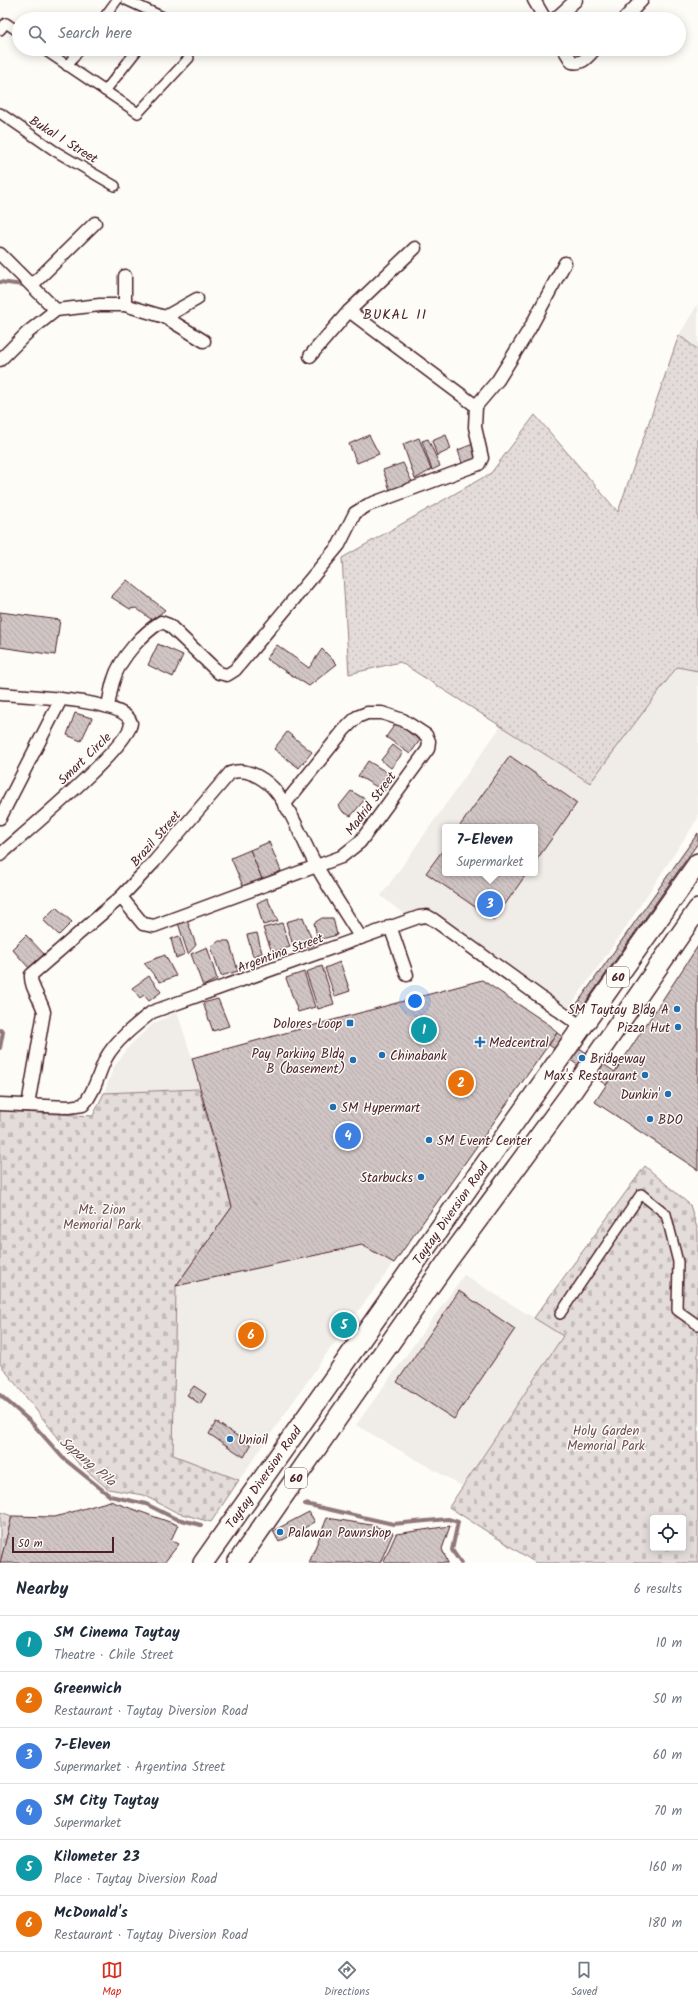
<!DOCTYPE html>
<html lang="en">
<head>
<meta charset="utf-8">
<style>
	:root { --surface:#fff; --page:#f2f2f3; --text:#1f2937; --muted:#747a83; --line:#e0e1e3; --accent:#d93025 }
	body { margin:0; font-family:Kalam,sans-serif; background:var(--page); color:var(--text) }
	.controls { position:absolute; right:12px; bottom:12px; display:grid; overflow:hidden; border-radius:4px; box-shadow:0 2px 10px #0003 }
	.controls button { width:36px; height:36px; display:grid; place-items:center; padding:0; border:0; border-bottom:1px solid var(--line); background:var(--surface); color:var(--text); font:20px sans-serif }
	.scale { position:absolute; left:12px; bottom:10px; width:102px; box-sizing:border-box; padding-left:4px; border:2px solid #4a1f2b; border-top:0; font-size:11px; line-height:14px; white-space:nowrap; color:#4a1f2b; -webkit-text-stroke:3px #fdfcf7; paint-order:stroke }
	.you { position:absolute; left:415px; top:1001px; width:14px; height:14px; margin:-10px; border:3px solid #fff; border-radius:50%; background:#1a73e8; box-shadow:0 0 0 6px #1a73e833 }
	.badge { display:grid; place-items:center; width:26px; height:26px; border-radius:50%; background:var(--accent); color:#fff; font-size:13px; font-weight:700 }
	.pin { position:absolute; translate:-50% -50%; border:2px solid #fff; box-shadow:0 1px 4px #0006 }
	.popup { position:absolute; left:442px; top:824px; width:96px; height:52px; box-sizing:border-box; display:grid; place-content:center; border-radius:4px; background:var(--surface); filter:drop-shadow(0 1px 3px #0005); font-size:13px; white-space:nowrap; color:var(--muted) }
	.popup b { font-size:15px; color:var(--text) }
	.popup::after { content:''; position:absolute; left:50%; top:100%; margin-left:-8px; border:8px solid transparent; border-top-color:var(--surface) }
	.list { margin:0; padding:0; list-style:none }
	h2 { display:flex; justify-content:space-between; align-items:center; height:52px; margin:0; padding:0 16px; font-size:17px }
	h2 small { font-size:13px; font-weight:400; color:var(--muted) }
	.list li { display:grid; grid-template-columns:26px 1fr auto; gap:12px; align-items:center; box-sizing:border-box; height:56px; padding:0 16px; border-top:1px solid var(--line) }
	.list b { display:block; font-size:15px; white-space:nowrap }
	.list p { margin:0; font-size:13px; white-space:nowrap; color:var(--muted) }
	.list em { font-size:13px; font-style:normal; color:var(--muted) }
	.icon { flex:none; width:22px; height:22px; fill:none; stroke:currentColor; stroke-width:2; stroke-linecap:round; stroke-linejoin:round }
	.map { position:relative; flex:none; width:698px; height:1563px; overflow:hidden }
	.search { position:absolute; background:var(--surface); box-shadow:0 2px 10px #0003; left:12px; right:12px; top:12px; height:44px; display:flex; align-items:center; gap:10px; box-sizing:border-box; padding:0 14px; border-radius:22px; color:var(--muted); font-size:15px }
	.sheet { height:388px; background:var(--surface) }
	nav { display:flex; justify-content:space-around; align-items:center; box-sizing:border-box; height:56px; border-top:1px solid var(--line); background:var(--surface); font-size:11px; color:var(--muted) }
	nav a { display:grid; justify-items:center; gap:2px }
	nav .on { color:var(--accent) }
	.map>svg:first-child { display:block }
	.built { fill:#f0ece8; fill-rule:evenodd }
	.grass { fill:url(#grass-dots); stroke:#967e82 }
	.cemetery { fill:url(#cemetery-stones); stroke:#967e82; fill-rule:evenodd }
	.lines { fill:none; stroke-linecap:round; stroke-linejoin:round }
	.stream { stroke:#91777b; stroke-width:4 }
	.building { fill:url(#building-back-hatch); stroke:#4a1f2b }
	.pedestrian-casing { stroke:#4a1f2b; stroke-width:12 }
	.minor-casing { stroke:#4a1f2b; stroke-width:15 }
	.primary-casing { stroke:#4a1f2b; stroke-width:22 }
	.pedestrian { stroke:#fdfcf7; stroke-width:9 }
	.minor { stroke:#fdfcf7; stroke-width:12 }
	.primary { stroke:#fdfcf7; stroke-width:19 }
	.poi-dot { fill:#1f6fb2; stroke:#fdfcf7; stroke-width:1.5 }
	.labels { text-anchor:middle; stroke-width:3; stroke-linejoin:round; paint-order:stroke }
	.shield { fill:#fdfcf7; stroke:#806168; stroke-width:1 }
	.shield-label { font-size:12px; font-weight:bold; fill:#4a1f2b }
	.street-label { font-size:13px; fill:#4a1f2b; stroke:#fdfcf7 }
	.poi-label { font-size:13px; fill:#4a1f2b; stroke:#fdfcf7; text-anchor:start }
	.park-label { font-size:13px; fill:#704e57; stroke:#fdfcf7 }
	.neighbourhood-label { font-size:14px; letter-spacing:1px; fill:#4a1f2b; stroke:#fdfcf7 }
	.water-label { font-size:14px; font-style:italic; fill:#73525a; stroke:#fdfcf7 }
</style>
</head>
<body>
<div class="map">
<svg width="698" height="1563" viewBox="0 0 698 1563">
	<defs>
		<pattern id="grass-dots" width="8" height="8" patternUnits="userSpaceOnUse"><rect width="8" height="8" fill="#e3dcda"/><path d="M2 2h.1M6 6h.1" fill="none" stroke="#c4bcbb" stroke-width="1.8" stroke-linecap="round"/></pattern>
		<pattern id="cemetery-stones" width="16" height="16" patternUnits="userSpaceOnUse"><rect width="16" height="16" fill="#e3dcda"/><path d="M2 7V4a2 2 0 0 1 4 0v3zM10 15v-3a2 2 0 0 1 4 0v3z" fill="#c4bcbb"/></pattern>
		<pattern id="building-back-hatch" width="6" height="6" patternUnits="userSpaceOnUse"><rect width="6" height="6" fill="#d0c5c4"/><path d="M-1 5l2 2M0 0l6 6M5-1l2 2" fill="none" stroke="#b4a9a9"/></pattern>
	</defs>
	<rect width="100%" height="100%" fill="#fdfcf7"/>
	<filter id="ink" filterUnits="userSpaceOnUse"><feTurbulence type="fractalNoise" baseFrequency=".025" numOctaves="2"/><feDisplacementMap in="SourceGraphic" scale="8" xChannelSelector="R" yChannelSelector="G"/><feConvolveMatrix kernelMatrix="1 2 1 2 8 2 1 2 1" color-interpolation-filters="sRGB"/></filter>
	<g filter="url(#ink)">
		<g class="built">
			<path d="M698,304V350L679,335Z"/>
			<path d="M615,655L698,671V818L622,933L569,1008L426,907L405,915L381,896L501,726L544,754ZM445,827H535V873H445Z"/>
			<path d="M698,946L595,1102L606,1085L549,1045L394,1263L327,1353L239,1480L173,1456L176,1286L199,1089L104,1093L114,1067L131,1044L153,1024L177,1012L192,1058L482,980L615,1072Z"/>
			<path d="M464,1275L563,1336L462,1486L356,1425Z"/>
		</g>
		<path class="grass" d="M679,335L698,350V671L677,667L590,783L400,662L349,674L342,558L491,473L535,415L618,512Z"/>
		<g class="cemetery">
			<path d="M199,1089L232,1207L176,1286L173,1455L239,1480L211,1522L178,1513L143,1495L108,1489L77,1462L0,1364V1111L93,1116L104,1093Z"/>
			<path d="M645,1166L690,1205L698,1231V1563H536L449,1507L563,1336L534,1318ZM653,1518H683V1548H653Z"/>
			<path d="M0,1512L12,1516L0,1563Z"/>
		</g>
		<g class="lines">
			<g class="stream">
				<path d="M0,282L23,285"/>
				<path d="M0,1030L3,1032L0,1048"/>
				<path d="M0,1395L31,1422L63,1458L110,1496L146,1504L174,1518L201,1525"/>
				<path d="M305,1504L393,1524L448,1519L458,1522L452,1550L461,1563"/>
			</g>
		</g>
		<g class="building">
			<path d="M369,435L379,454L357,463L349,444Z"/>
			<path d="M446,435L451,449L437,456L432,441Z"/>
			<path d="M419,438L431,470L415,479L403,444Z"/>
			<path d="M428,439L440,466L432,470L422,441Z"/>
			<path d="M473,444L479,459L463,466L458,450Z"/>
			<path d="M403,463L413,484L390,490L383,470Z"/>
			<path d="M127,580L145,594L165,610L152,620L136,608L130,609L111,597Z"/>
			<path d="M0,612L60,620L55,655L0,647Z"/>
			<path d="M158,644L183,655L173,677L148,665Z"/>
			<path d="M277,645L309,668L322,649L337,664L309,686L266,659Z"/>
			<path d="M75,713L92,718L81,741L67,735Z"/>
			<path d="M396,723L420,740L410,754L386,737Z"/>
			<path d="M287,732L312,752L299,768L274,749Z"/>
			<path d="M393,745L403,753L391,768L381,760Z"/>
			<path d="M510,756L577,803L535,862V827H459Z"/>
			<path d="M368,761L393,776L384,791L358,776Z"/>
			<path d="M351,791L365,799L351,816L343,812L339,806Z"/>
			<path d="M698,833V843L574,1019L569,1015Z"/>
			<path d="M269,842L281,871L262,879L250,850Z"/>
			<path d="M445,847V873H527L494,920L426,873Z"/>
			<path d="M250,850L262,879L243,886L231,858Z"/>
			<path d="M267,898L278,921L263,925L257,903Z"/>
			<path d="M56,907L72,922L59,935L43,920Z"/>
			<path d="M303,917L314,945L295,952L286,922Z"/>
			<path d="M322,918H333L337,935L318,940L314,923Z"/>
			<path d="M187,920L196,945L188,954L178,923Z"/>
			<path d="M282,923L290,947L272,952L263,928Z"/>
			<path d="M257,933L262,953L253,956L247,935Z"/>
			<path d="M26,935L44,954L29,968L12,949Z"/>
			<path d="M179,936L185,954L176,958L171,939Z"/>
			<path d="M219,941H229L238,971L221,976L211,947Z"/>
			<path d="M698,946V1170L595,1102Z"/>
			<path d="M207,947L217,979L203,986L191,954Z"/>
			<path d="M165,955L176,976L160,982L144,963Z"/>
			<path d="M340,962L350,991L335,996L325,968Z"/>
			<path d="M322,966L334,1004L318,1009L306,972Z"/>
			<path d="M304,972L315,1007L298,1012L286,978Z"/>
			<path d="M149,976L161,992L149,1001L144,995L140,998L132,988Z"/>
			<path d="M482,980L551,1026L557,1033L394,1263L362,1245L176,1286L232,1207L192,1058Z"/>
			<path d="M218,999L229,1026L213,1031L203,1003Z"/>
			<path d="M557,1033L615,1072L606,1085L549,1045Z"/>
			<path d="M459,1291L515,1329L454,1419L397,1382Z"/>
			<path d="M194,1386L206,1394L200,1404L187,1395Z"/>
			<path d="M216,1422L251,1445L244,1457L209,1434Z"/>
			<path d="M110,1501L178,1525L171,1540L179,1544L164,1563H0L12,1516L55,1517Z"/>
			<path d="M309,1512L315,1522L279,1542L273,1531Z"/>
			<path d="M327,1518L371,1525L393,1533L380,1563H309Z"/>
			<path d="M450,1526L442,1549L448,1563H383L396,1534Z"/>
		</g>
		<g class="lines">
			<defs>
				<g id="pedestrian">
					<path d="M126,0L163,17L161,19"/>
					<path d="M103,19L117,0"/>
					<path d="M0,30L6,23L19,32"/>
					<path d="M43,49L138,113L189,58"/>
					<path d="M67,66L80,49"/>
					<path d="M105,91L138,49"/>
					<path d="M0,113L55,151L115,186"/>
					<path d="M560,1314L641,1194L666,1214L678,1262L677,1310L698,1325"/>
				</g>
				<g id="minor">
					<path d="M534,0L545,19"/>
					<path d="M555,19L576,0"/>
					<path d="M624,19L642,0"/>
					<path d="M564,49L572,62C583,65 588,56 595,49"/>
					<path d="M0,254L56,310"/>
					<path d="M125,276V305"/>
					<path d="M32,285L95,223"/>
					<path d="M349,311L415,248"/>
					<path d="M165,317L197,299"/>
					<path d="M0,360L27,333L56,310L100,305H125L165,317L204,341"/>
					<path d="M476,406L498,380L529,330L565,263"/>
					<path d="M0,694C23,696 126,699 131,723C131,745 21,836 0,855"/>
					<path d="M108,706C110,697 111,687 114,679C120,658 143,633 161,622L169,625L219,673L227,675L235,670L339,545L355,513L368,505L479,464L482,458L475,427L476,406L349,311L310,356"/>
					<path d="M0,818L61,699"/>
					<path d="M121,897L143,924L154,926L341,857L360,842L428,749L429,741L426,735L403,720L382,713H367L357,717L344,730L284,805"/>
					<path d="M390,926L407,975"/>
					<path d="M0,1104L69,1107L83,1105C95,1092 98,1074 106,1058C115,1041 137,1024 152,1012L419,917L427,916L434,920L583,1028"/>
					<path d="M28,1105L44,1012C41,999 30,988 31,975L121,897L154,862L230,773C245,767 262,777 273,788C292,810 302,840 316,865C330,890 346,914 361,938"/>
				</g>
				<g id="primary">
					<path d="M203,1563L698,863"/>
					<path d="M237,1563L352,1397L449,1259L571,1093L698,909"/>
				</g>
			</defs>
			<use href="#pedestrian" class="pedestrian-casing"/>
			<use href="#minor" class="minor-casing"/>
			<use href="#primary" class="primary-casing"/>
			<use href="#pedestrian" class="pedestrian"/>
			<use href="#minor" class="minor"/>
			<use href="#primary" class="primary"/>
		</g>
	</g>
	<g class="poi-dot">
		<circle cx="677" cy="1009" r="4"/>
		<rect x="346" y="1019" width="8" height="8" rx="2"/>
		<circle cx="678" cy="1027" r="4"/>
		<path d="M478 1036h4v4h4v4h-4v4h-4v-4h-4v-4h4z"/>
		<circle cx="382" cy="1055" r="4"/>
		<circle cx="582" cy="1058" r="4"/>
		<circle cx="353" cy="1060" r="4"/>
		<circle cx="645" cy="1075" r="4"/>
		<circle cx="668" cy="1094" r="4"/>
		<circle cx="333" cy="1107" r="4"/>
		<circle cx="650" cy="1119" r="4"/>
		<circle cx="429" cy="1140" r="4"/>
		<circle cx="421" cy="1177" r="4"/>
		<circle cx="230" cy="1439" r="4"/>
		<circle cx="280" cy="1532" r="4"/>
	</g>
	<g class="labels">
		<g class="shield">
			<rect x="607" y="967" width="22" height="20" rx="3"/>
			<rect x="285" y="1468" width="22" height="20" rx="3"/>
		</g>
		<g class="shield-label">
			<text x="618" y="981">60</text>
			<text x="296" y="1482">60</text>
		</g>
		<g class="street-label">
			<text transform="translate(64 139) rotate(32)" y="5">Bukal 1 Street</text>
			<text transform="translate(84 758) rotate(-44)" y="5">Smart Circle</text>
			<text transform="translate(370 803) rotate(-53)" y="5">Madrid Street</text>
			<text transform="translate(155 838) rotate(-49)" y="5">Brazil Street</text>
			<text transform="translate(280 952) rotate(-20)" y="5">Argentina Street</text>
			<text transform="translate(450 1213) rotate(-55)" y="5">Taytay Diversion Road</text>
			<text transform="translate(263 1477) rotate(-55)" y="5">Taytay Diversion Road</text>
		</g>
		<g class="poi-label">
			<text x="669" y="1014" text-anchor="end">SM Taytay Bldg A</text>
			<text x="342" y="1028" text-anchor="end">Dolores Loop</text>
			<text x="670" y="1032" text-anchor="end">Pizza Hut</text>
			<text x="489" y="1047">Medcentral</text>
			<text x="345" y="1058" text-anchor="end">Pay Parking Bldg<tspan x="345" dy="15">B (basement)</tspan></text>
			<text x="390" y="1060">Chinabank</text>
			<text x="590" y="1063">Bridgeway</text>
			<text x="637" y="1080" text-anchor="end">Max's Restaurant</text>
			<text x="660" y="1099" text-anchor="end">Dunkin'</text>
			<text x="341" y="1112">SM Hypermart</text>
			<text x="658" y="1124">BDO</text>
			<text x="437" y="1145">SM Event Center</text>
			<text x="413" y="1182" text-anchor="end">Starbucks</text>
			<text x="238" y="1444">Unioil</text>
			<text x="288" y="1537">Palawan Pawnshop</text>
		</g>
		<g class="park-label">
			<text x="102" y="1214">Mt. Zion<tspan x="102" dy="15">Memorial Park</tspan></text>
			<text x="606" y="1435">Holy Garden<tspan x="606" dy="15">Memorial Park</tspan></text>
		</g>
		<g class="neighbourhood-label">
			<text x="395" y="319">BUKAL II</text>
		</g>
		<g class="water-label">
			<text transform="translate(88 1461) rotate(40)" y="5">Sapang Pila</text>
		</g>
	</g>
</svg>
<div class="controls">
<button><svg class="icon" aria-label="locate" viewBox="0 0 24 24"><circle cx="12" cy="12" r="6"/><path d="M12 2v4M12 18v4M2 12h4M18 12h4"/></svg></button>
</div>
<div class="scale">50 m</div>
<div class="you"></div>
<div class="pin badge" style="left:424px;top:1030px;background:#0f9aa8">1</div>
<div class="pin badge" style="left:461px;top:1083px;background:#e8710a">2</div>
<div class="pin badge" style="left:490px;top:904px;background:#3f7fe0">3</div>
<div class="popup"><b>7-Eleven</b>Supermarket</div>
<div class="pin badge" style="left:348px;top:1136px;background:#3f7fe0">4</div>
<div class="pin badge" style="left:344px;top:1325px;background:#0f9aa8">5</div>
<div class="pin badge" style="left:251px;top:1335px;background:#e8710a">6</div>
<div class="search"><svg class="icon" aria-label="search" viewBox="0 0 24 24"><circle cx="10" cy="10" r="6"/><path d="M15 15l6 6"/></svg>Search here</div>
</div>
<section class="sheet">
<h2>Nearby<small>6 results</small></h2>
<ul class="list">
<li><span class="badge" style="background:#0f9aa8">1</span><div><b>SM Cinema Taytay</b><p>Theatre · Chile Street</p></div><em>10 m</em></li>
<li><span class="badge" style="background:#e8710a">2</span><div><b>Greenwich</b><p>Restaurant · Taytay Diversion Road</p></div><em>50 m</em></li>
<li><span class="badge" style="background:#3f7fe0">3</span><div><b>7-Eleven</b><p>Supermarket · Argentina Street</p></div><em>60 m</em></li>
<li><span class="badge" style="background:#3f7fe0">4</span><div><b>SM City Taytay</b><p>Supermarket</p></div><em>70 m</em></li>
<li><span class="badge" style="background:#0f9aa8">5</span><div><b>Kilometer 23</b><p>Place · Taytay Diversion Road</p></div><em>160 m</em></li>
<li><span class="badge" style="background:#e8710a">6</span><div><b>McDonald's</b><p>Restaurant · Taytay Diversion Road</p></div><em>180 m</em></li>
</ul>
</section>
<nav>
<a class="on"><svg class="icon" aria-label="map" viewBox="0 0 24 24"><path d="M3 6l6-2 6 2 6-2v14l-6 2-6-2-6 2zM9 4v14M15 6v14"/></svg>Map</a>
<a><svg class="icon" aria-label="directions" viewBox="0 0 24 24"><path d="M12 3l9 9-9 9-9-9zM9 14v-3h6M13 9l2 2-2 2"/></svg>Directions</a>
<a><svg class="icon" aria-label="saved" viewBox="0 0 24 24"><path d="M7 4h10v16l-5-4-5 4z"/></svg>Saved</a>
</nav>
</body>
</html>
